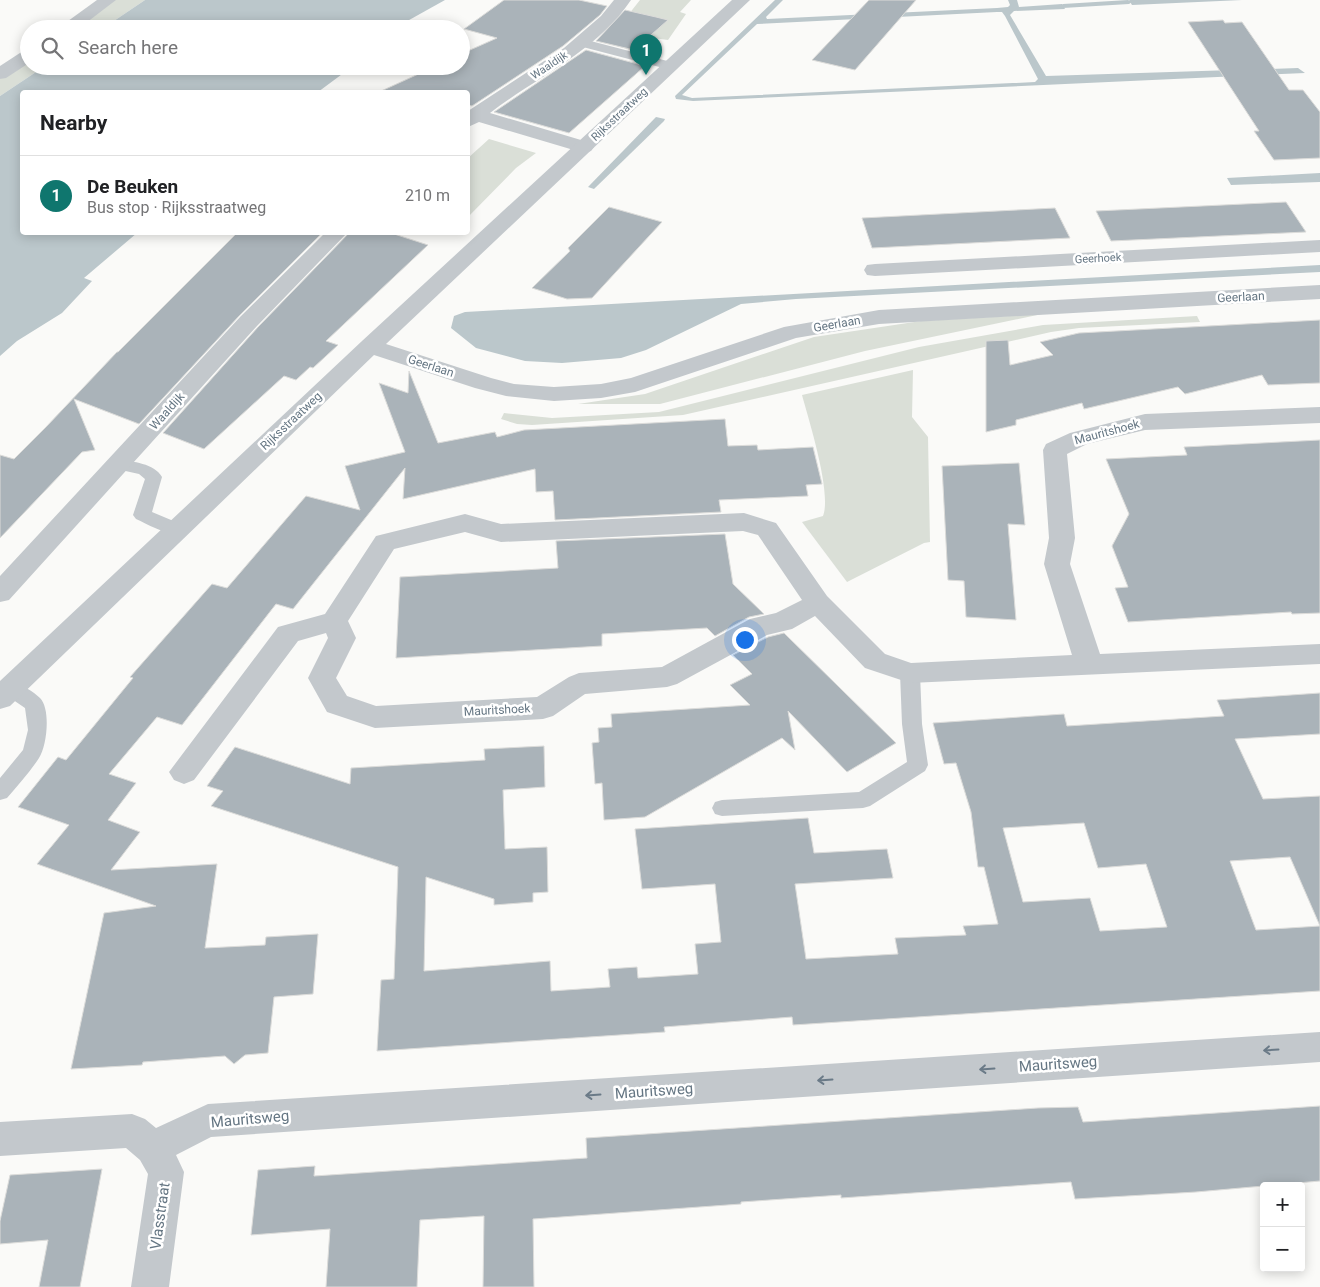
<!DOCTYPE html>
<html lang="en">
<head>
<meta charset="utf-8">
<style>
	:root { --surface:#fff; --page:#f2f2f2; --text:#202124; --muted:#757577; --line:#e0e0e0; --accent:#0f766e }
	body { margin:0; font-family:Roboto,sans-serif; background:var(--page); color:var(--text) }
	.controls { position:absolute; right:15px; bottom:15px; display:grid; overflow:hidden; border-radius:5px; box-shadow:0 2px 12px #0003 }
	.controls button { width:45px; height:45px; display:grid; place-items:center; padding:0; border:0; border-bottom:1px solid var(--line); background:var(--surface); color:var(--text); font:25px sans-serif }
	.you { position:absolute; left:744px; top:639px; width:18px; height:18px; margin:-12px; border:4px solid #fff; border-radius:50%; background:#1a73e8; box-shadow:0 0 0 8px #1a73e833 }
	.badge { display:grid; place-items:center; width:32px; height:32px; border-radius:50%; background:var(--accent); color:#fff; font-size:16px; font-weight:700 }
	.pin { position:absolute; translate:-50% -41px; filter:drop-shadow(0 1px 2px #0008) }
	.pin::after { content:''; position:absolute; top:26px; width:18px; height:15px; background:inherit; clip-path:polygon(0 0,100% 0,50% 100%) }
	.list { margin:0; padding:0; list-style:none }
	h2 { display:flex; justify-content:space-between; align-items:center; height:65px; margin:0; padding:0 20px; font-size:21px }
	h2 small { font-size:16px; font-weight:400; color:var(--muted) }
	.list li { display:grid; grid-template-columns:32px 1fr auto; gap:15px; align-items:center; box-sizing:border-box; height:80px; padding:0 20px; border-top:1px solid var(--line) }
	.list b { display:block; font-size:19px; white-space:nowrap }
	.list p { margin:0; font-size:16px; white-space:nowrap; color:var(--muted) }
	.list em { font-size:16px; font-style:normal; color:var(--muted) }
	.icon { flex:none; width:28px; height:28px; fill:none; stroke:currentColor; stroke-width:2; stroke-linecap:round; stroke-linejoin:round }
	.map { position:relative; flex:none; width:1320px; height:1287px; overflow:hidden }
	.search { position:absolute; background:var(--surface); box-shadow:0 2px 12px #0003; left:20px; top:20px; width:450px; height:55px; display:flex; align-items:center; gap:12px; box-sizing:border-box; padding:0 18px; border-radius:28px; color:var(--muted); font-size:19px }
	.panel { position:absolute; background:var(--surface); box-shadow:0 2px 12px #0003; left:20px; top:90px; width:450px; height:145px; border-radius:5px }
	.map>svg:first-child { display:block }
	.green { fill:#dadfd7 }
	.water { fill:#bbc7cb; fill-rule:evenodd }
	.lines { fill:none; stroke-linecap:round; stroke-linejoin:round }
	.stream { fill:#bbc7cb; fill-rule:evenodd }
	.building { fill:#aab3b9; stroke:#dcdcda; fill-rule:evenodd }
	.service { fill:#c3c8cc; fill-rule:evenodd }
	.minor { fill:#c3c8cc; fill-rule:evenodd }
	.tertiary { fill:#c3c8cc; fill-rule:evenodd }
	.oneway { stroke:#6a7a87 }
	.labels { text-anchor:middle; stroke-width:5; stroke-linejoin:round; paint-order:stroke }
	.far-street-label { font-size:11px; fill:#657683; stroke:#fff }
	.street-label { font-size:12px; fill:#657683; stroke:#fff }
	.near-street-label { font-size:15px; fill:#657683; stroke:#fff }
</style>
</head>
<body>
<div class="map">
<svg width="1320" height="1287" viewBox="0 0 1320 1287">
	<rect width="100%" height="100%" fill="#fafaf8"/>
	<g class="green">
		<path d="M114,0H145L102,29H74Z"/>
		<path d="M640,0H691L680,12L686,14L668,40L653,38L638,52L602,42L621,24Z"/>
		<path d="M29,60V66H45L0,96V79Z"/>
		<path d="M489,139L536,153L516,168L468,217V158Z"/>
		<path d="M1042,314L865,351L660,404H578L645,394L814,337L921,321Z"/>
		<path d="M1197,316L1200,322L1079,328L1051,332L683,415L532,425L517,424L501,419L504,413L552,418L659,412L919,347L1043,325Z"/>
		<path d="M913,370L912,417L928,437L930,542L924,543L847,582L802,522L823,516C832,493 809,421 802,395Z"/>
	</g>
	<g class="water">
		<path d="M145,0H445L393,29H102Z"/>
		<path d="M775,0H783L766,17L767,19L997,8L1008,7L1010,5L1008,0H1017L1019,7L1062,4L1065,9L1014,11L1010,15L1046,76L1298,68L1305,73L693,101L676,99L675,96ZM997,12H1002L1005,16L1038,79L1035,82L692,98L682,95L757,24Z"/>
		<path d="M1129,0H1242L1132,5Z"/>
		<path d="M45,66H353L318,92H22V232L137,233L84,278L92,281L62,313L17,341L0,356V96Z"/>
		<path d="M656,117L665,119L664,121L594,189L588,187Z"/>
		<path d="M1320,173V182L1231,185L1227,178Z"/>
		<path d="M1320,265V272L796,299L741,304L646,350L621,358L562,363L525,361L476,348L451,328L454,316L465,312Z"/>
	</g>
	<g class="lines">
		<path class="stream" d="M1128,0L1132,2L1129,4L1063,8L1060,6L1063,4Z"/>
	</g>
	<g class="building">
		<path d="M504,0H579L607,6L600,15L563,46L472,106L468,105V92H379L436,66H461V54L497,38L464,29Z"/>
		<path d="M869,0H916L855,70L812,60Z"/>
		<path d="M625,10L656,17L668,20L634,50L596,41Z"/>
		<path d="M1223,20L1225,23L1242,22L1289,90H1303L1320,112V158L1274,160L1254,131H1259L1188,22Z"/>
		<path d="M586,50L645,66L569,133L494,112Z"/>
		<path d="M1286,202L1306,232L1111,241L1096,211Z"/>
		<path d="M609,207L662,222L592,298L567,299L532,288L570,251L568,248Z"/>
		<path d="M1055,208L1070,238L872,248L862,218Z"/>
		<path d="M238,232H323L240,315L139,424L74,399L95,450L82,452L0,538V455L14,459L46,427L117,352H118Z"/>
		<path d="M350,232H388L428,245L326,341L338,345L313,368L310,367L296,380L284,376L204,449L163,433L258,327Z"/>
		<path d="M1320,320V383L1268,385L1262,375L1185,394L1178,387L1084,409L1082,403L1016,420V425L986,432V341L1008,340L1010,365L1053,355L1040,342L1079,333Z"/>
		<path d="M409,371L438,443L495,432L497,437L524,430L725,419L728,446L757,445L758,450L813,447L822,484L806,485L808,496L719,500L721,512L555,520L553,491L536,492L535,469L403,499L405,468L293,609L276,604L182,725L157,717L109,774L136,783L108,820L140,832L111,870L217,864L205,948L265,945L266,937L318,934L313,994L274,997L268,1053L245,1055L234,1064L225,1056L143,1062L142,1065L71,1069L104,913L156,906L37,864L69,825L18,807L58,757L66,760L133,678L130,677L212,584L227,588L306,496L360,510L345,466L405,452L379,383L408,393Z"/>
		<path d="M1320,440V613L1292,614L1291,612L1128,622L1115,588L1128,587L1112,546L1129,514L1106,459L1187,455L1184,447Z"/>
		<path d="M1019,463L1025,525L1008,524L1016,620L966,617L964,581L948,580L942,466Z"/>
		<path d="M725,534L733,584L764,614L749,617L715,636L707,628L602,634V646L396,658L400,577L558,568L556,541Z"/>
		<path d="M784,633L896,743L847,772L788,711L795,750L782,738L645,817L604,820L602,783L595,784L592,743L599,742L598,728L612,727L611,714L750,705L730,685L752,674L733,655L768,637Z"/>
		<path d="M1320,693V734L1235,739L1263,799L1320,796V991L793,1025L792,1017L664,1027L665,1032L377,1051L381,980L394,979L398,867L211,806L223,791L207,786L235,747L350,784L351,768L485,760L484,749L544,746L545,787L503,790L505,849L547,847L548,892L533,893V902L494,905V899L426,877L424,971L550,961L551,991L610,987L608,969L637,967L638,978L698,974L695,944L721,942L715,884L642,889L635,829L808,818L814,853L887,849L893,878L795,884L806,959L898,954L895,938L966,935L963,926L998,924L984,867H978L971,812L956,763L944,764L933,723L1064,714L1067,726L1224,716L1217,700ZM1084,823L1098,868L1146,864L1167,927L1100,931L1090,898L1023,902L1003,828ZM1290,857L1320,926L1256,930L1230,861Z"/>
		<path d="M1320,1106V1181L1196,1192L1075,1199L1071,1182L841,1198V1195L741,1202V1204L533,1219L534,1287H483L484,1216L420,1220L417,1287H326L330,1229L251,1235L258,1170L315,1166L314,1176L587,1158L586,1138L1038,1108L1078,1107L1083,1122Z"/>
		<path d="M102,1169L80,1287H39L48,1240L0,1244V1221L10,1175Z"/>
	</g>
	<g class="lines">
		<g class="service">
			<path d="M583,39L675,63L677,66L671,70L579,46L577,43L579,40Z"/>
			<path d="M118,459C133,462 154,463 162,477L152,512L183,525L186,529L183,533C169,537 149,525 136,519L133,515L145,479L139,474L112,468L110,464L112,460Z"/>
			<path d="M910,666L917,668L920,673L922,724L928,765L925,771L870,806L863,808L722,816L715,814L712,808L715,802L722,800L859,792L907,762L902,724L900,673L903,668Z"/>
			<path d="M10,681C20,684 33,691 40,698C51,709 47,746 39,758C30,772 18,785 7,798L0,800V778L23,750L28,730L25,708L3,693L0,688L3,683Z"/>
		</g>
		<g class="minor">
			<path d="M97,0H116L78,29H57Z"/>
			<path d="M614,0H631C596,52 538,76 490,113L591,143L594,147L591,151L584,153L577,151L479,122L468,127V111L564,48L601,16Z"/>
			<path d="M29,50V63L6,78L0,79V66L23,51Z"/>
			<path d="M326,232H348L257,326L9,600L0,602V576L241,316Z"/>
			<path d="M1320,240V252L875,276L867,275L864,270L867,265L875,264Z"/>
			<path d="M1320,407V423L1145,430L1087,444L1067,454L1075,538L1070,564L1100,654L1320,644V664L910,683L865,668L815,616L792,629L767,635L677,684L667,687L585,694L553,716L543,719L375,728L327,712L308,678L328,638L326,633L298,641L194,780L184,784L174,780L169,772L278,627L325,614L376,536L465,514L501,524L744,513L776,523L827,596L885,654L911,663L1072,655L1044,564L1049,538L1043,450L1046,444L1070,433L1145,414ZM743,531L758,535L802,600L776,613L750,619L662,667L579,673L569,677L537,697L376,706L347,696L336,678L356,638L348,621L394,549L465,532L501,542Z"/>
			<path d="M1320,1032V1062L211,1137L176,1155L184,1172L169,1287H131L148,1174L140,1160L126,1148L0,1156V1122L132,1114L145,1119L156,1128L208,1104Z"/>
		</g>
		<path class="tertiary" d="M732,0H750L386,344L491,378L514,384L554,387L601,384L631,378L784,327L879,310L1320,285V299L879,324L796,338L635,392L601,398L554,401L506,396L475,388L374,355L10,706L0,709V681L362,341Z"/>
	</g>
	<defs><path id="oneway-shaft" d="M-6 0H5M1.5-3L5.5 0L1.5 3" fill="none" stroke-width="1.6" stroke-linecap="round" stroke-linejoin="round" transform="scale(1.25)"/></defs>
	<g class="oneway">
		<use href="#oneway-shaft" transform="translate(1271 1050) rotate(176)"/>
		<use href="#oneway-shaft" transform="translate(987 1069) rotate(176)"/>
		<use href="#oneway-shaft" transform="translate(825 1080) rotate(176)"/>
		<use href="#oneway-shaft" transform="translate(593 1095) rotate(176)"/>
	</g>
	<g class="labels">
		<g class="far-street-label">
			<text transform="translate(549 65) rotate(-34)" y="4">Waaldijk</text>
			<text transform="translate(619 114) rotate(-43)" y="4">Rijksstraatweg</text>
			<text transform="translate(1098 258) rotate(-3)" y="4">Geerhoek</text>
		</g>
		<g class="street-label">
			<text transform="translate(1241 297) rotate(-3)" y="4">Geerlaan</text>
			<text transform="translate(837 324) rotate(-10)" y="4">Geerlaan</text>
			<text transform="translate(431 366) rotate(18)" y="4">Geerlaan</text>
			<text transform="translate(167 411) rotate(-48)" y="4">Waaldijk</text>
			<text transform="translate(291 421) rotate(-43)" y="4">Rijksstraatweg</text>
			<text transform="translate(1107 432) rotate(-15)" y="4">Mauritshoek</text>
			<text transform="translate(497 710) rotate(-3)" y="4">Mauritshoek</text>
		</g>
		<g class="near-street-label">
			<text transform="translate(1058 1064) rotate(-4)" y="5">Mauritsweg</text>
			<text transform="translate(654 1091) rotate(-4)" y="5">Mauritsweg</text>
			<text transform="translate(250 1119) rotate(-5)" y="5">Mauritsweg</text>
			<text transform="translate(160 1216) rotate(-82)" y="5">Vlasstraat</text>
		</g>
	</g>
</svg>
<div class="controls">
<button>+</button>
<button>−</button>
</div>
<div class="you"></div>
<div class="pin badge" style="left:646px;top:75px">1</div>
<div class="search"><svg class="icon" aria-label="search" viewBox="0 0 24 24"><circle cx="10" cy="10" r="6"/><path d="M15 15l6 6"/></svg>Search here</div>
<section class="panel">
<h2>Nearby<small></small></h2>
<ul class="list">
<li><span class="badge">1</span><div><b>De Beuken</b><p>Bus stop · Rijksstraatweg</p></div><em>210 m</em></li>
</ul>
</section>
</div>
</body>
</html>
